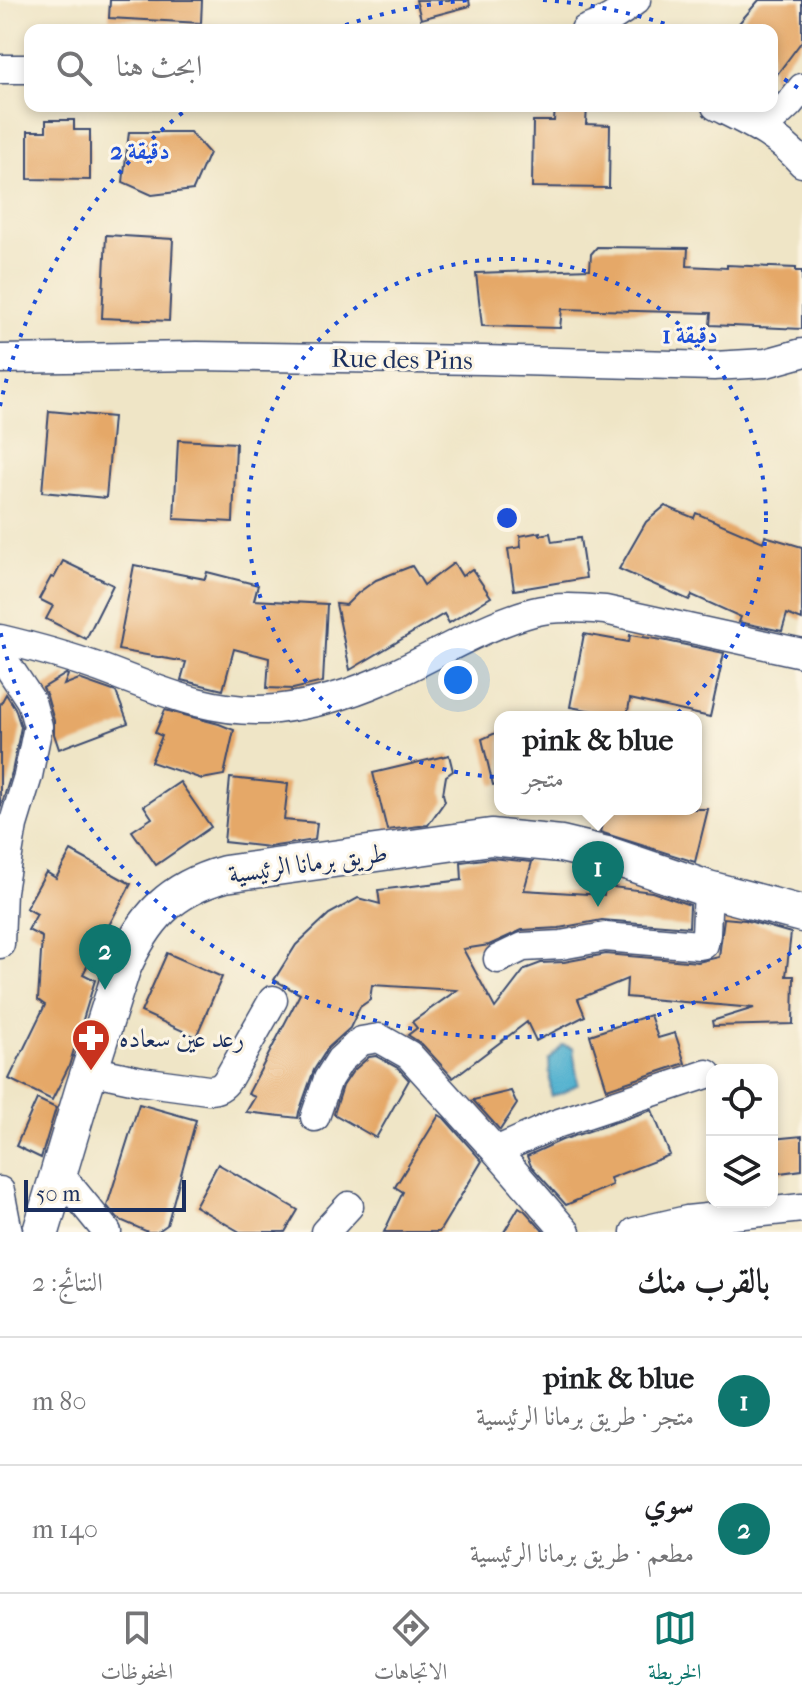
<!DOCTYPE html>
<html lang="ar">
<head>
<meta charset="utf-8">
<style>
	:root { --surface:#fff; --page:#f2f2f2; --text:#202124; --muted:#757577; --line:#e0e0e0; --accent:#0f766e }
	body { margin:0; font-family:"IM FELL French Canon",Amiri,serif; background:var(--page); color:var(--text); direction:rtl }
	.controls { position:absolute; right:24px; bottom:24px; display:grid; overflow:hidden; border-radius:16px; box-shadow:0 4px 12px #0003 }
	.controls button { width:72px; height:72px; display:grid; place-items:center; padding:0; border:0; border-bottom:2px solid var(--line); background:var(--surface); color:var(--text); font:40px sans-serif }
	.scale { position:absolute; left:24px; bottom:20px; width:162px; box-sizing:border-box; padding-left:8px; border:4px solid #1b2f5e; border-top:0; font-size:22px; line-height:28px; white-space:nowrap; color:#1b2f5e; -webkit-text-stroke:6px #fcf5e5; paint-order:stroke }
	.you { position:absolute; left:458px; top:680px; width:28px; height:28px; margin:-20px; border:6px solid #fff; border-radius:50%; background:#1a73e8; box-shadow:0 0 0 12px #1a73e833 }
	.badge { display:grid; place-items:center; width:52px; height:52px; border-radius:50%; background:var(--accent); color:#fff; font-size:26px; font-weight:700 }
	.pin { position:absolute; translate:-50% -66px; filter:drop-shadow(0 2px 4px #0008) }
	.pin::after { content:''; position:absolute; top:42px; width:28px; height:24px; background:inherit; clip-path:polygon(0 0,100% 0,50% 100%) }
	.popup { position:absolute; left:494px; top:711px; width:208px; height:104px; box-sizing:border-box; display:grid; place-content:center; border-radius:16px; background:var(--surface); filter:drop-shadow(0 2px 6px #0005); font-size:26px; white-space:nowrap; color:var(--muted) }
	.popup b { font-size:30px; color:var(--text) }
	.popup::after { content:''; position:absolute; left:50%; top:100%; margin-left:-16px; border:16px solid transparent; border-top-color:var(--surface) }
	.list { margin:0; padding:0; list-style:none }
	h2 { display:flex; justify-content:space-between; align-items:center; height:104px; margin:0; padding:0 32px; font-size:34px }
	h2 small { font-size:26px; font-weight:400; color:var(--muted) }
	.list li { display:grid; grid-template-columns:52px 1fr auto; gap:24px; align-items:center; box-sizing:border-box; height:128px; padding:0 32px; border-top:2px solid var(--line) }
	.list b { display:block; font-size:30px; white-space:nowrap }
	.list p { margin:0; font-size:26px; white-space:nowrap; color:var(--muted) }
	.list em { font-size:26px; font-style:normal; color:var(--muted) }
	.icon { flex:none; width:44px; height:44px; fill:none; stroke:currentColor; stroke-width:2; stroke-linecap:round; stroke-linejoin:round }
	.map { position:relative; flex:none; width:802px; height:1232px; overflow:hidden; direction:ltr }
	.search { position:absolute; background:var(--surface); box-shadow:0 4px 12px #0003; left:24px; right:24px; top:24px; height:88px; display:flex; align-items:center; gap:20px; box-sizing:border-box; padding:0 28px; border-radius:16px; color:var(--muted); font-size:30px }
	.sheet { height:360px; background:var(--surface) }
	nav { display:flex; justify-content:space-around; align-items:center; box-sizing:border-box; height:112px; border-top:2px solid var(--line); background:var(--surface); font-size:22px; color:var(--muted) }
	nav a { display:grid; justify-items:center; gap:4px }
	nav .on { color:var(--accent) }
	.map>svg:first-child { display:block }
	.water { fill:#51b1cf; stroke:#367096; stroke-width:2 }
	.building { fill:#e5a868 }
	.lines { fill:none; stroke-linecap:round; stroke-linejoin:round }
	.minor-casing { stroke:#3b4a6e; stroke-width:31 }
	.major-casing { stroke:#3b4a6e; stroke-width:39 }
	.minor { stroke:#fff; stroke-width:28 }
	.major { stroke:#fff; stroke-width:36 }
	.ring { fill:none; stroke:#1d4ed8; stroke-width:4; stroke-dasharray:4 8 }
	.labels { text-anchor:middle; stroke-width:6; stroke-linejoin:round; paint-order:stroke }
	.street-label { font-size:26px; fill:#1b2f5e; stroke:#fcf5e5 }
	.poi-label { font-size:26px; fill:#1b2f5e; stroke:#fcf5e5; text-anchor:start }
	.centre { fill:#1d4ed8; stroke:#fcf5e5; stroke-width:4 }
	.ring-label { font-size:24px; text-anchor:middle; font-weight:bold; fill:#1d4ed8; stroke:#fcf5e5; stroke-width:6; stroke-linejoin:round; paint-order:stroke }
</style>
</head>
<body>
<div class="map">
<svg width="802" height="1232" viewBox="0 0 802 1232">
	<rect width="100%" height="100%" fill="#fcf5e5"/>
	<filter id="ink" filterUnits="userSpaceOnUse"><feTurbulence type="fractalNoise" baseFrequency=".0125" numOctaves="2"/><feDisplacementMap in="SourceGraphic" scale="16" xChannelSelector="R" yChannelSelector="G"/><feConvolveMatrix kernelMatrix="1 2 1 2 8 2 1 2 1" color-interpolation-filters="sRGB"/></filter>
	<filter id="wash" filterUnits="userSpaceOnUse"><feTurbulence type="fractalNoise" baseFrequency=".006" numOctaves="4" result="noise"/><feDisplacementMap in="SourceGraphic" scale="32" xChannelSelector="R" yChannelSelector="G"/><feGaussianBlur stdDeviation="1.8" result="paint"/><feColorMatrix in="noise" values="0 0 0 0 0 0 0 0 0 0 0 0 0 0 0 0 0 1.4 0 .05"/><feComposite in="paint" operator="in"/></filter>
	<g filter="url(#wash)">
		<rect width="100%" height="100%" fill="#efe5c6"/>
		<path class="water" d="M563,1045L573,1048L578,1084L563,1093L551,1096L549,1060Z"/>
		<g id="blocks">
			<g class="building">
				<path d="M110,0H202L201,23L109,18Z"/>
				<path d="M416,0H469L470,6L421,19Z"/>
				<path d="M759,0H802V41L772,81V30H733Z"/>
				<path d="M555,106H587L586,124L610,125L609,188L532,187L533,121H554Z"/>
				<path d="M46,120H74V130H90V180L28,179V131H46Z"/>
				<path d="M129,132H190L209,153L193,190L152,195L123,182Z"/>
				<path d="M106,235L173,239L169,321L102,318Z"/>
				<path d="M597,247L688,248L687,266L727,268V265L796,268V271H802V329L710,325L711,313L562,309L560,328L482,326L476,273L590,269L591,254Z"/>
				<path d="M49,411L113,417L106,498L42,492Z"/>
				<path d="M178,440L236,443L233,522L174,519Z"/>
				<path d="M665,506L694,518L696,513L763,542L765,536L802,547V620L787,614L782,631L739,622L741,617L692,595L689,600L619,569L646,522Z"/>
				<path d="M540,532V535L550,533L552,542L580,538L586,578L514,590L508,549L521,547L520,536Z"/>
				<path d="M63,561L113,585L86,639L46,619L53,606L39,599L51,577L54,578Z"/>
				<path d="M454,563L462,576L472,569L491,597L449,623L444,614L350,670L336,604L346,605L358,593L376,580L412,566L424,585Z"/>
				<path d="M134,565L205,579L207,572L258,585L254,600L327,604L323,682L293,689L267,688L269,658L234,649L223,690L181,680L186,662L118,650Z"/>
				<path d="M584,634L629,642L630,635L662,640L724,653L710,717L630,699L627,717L570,707Z"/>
				<path d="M66,674L68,675L64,685L79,679L116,692L128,723L59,749L54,734V721L47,696L43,688Z"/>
				<path d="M6,694L15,708L21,727L12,772L0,809V705Z"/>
				<path d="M165,710L219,724L234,730L224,775L202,779L151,762L162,736L155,733Z"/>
				<path d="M500,731V784L493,785L482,739Z"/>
				<path d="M449,755L453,771L446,776L443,794L445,801L428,825L387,830L373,773Z"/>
				<path d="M230,778L288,784L284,820L317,823L315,840L269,847L224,842Z"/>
				<path d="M180,782L211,827L156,865L132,831L152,818L144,806Z"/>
				<path d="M606,809H708L695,862L600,832Z"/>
				<path d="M71,851L131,884L83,974L95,980L69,1066L52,1100L9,1079L45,1005L38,1000L42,937L28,930L37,914L26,908L46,872L56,878Z"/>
				<path d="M491,858L532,862L524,890L604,895L605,886L652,892L690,905L689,927L602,920L559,928L522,930L489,945L463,949L495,1008L525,969L541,963L564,962L606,954L698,962L719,957L724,918L745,920L791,933L786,976H794L793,1024L713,1026L712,1021L754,1008L626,997L627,979L578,999L585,1016L536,1041L527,1022L453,1078L422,1044L408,1035L417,1028L412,1022L457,990L372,985L370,1000L360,1007L350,1028L328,1048L314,1070L299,1112L298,1118L246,1112L255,1097L248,1094L300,994L274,980L296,945L329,914L358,898L380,904L378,890L462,880L461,862Z"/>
				<path d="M167,953L222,977L196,1037L141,1012Z"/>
				<path d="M650,1015L658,1038L675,1033L685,1063L607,1089L590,1035Z"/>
				<path d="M376,1056L398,1068L409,1080L376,1138L334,1114L343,1086L353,1071L369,1057Z"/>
				<path d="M511,1091L517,1104L500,1130L473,1100Z"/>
				<path d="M37,1099L56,1108L41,1158L16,1146Z"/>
				<path d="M139,1104L196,1120L167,1225L157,1232H148L118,1219L107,1206Z"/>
				<path d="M652,1110L670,1155L610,1178L612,1185L566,1205L531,1166L527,1156L562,1140Z"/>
				<path d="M439,1115L444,1118L482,1161L439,1232H384L403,1192L395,1187Z"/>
				<path d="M802,1136V1170L772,1174V1139Z"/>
				<path d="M218,1164L298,1210L285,1232H240L195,1206Z"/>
				<path d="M519,1207L525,1211L544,1232H504Z"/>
			</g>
		</g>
	</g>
	<g filter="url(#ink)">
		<use href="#blocks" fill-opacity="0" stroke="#3b4a6e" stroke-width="2"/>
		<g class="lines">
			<defs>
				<g id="minor">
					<path d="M585,30C604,23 621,13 636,0"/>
					<path d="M0,69H30"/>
					<path d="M716,106C748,122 778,135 802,163"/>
					<path d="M762,129L789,104L802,88"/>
					<path d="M0,359L197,356L484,360L714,366L766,363L802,353"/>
					<path d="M0,639C34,647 67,656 100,668C157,689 213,716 276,709C311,705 350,694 382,680C433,658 479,627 533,612C556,606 581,608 605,610L802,653"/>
					<path d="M0,654L31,701L38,726L28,776L13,825L2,891L0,944"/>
					<path d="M498,959L523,947L561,945L605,937L699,945L704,944L706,934L708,889"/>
					<path d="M90,1070L141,1081L208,1090C218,1090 223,1087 228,1079L273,1000"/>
					<path d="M315,1117L328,1079L340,1060L361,1041L379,1038L409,1055L496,1151L566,1232"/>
					<path d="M496,1151L556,1124L707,1074"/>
					<path d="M58,1172L107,1232"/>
					<path d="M0,1191L8,1232"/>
					<path d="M325,1232L349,1206"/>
					<path d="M635,1232L687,1220L802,1208"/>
				</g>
				<path id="major" d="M41,1232L83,1091L122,969C145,917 170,889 225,874L491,837L561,844L611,856L708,889L802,914"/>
			</defs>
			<use href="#minor" class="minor-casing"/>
			<use href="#major" class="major-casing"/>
			<use href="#minor" class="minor"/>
			<use href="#major" class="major"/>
		</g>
	</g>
	<g class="ring">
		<circle cx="507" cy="518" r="259"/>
		<path d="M801 946A519 519 0 0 1 0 630M0 406A519 519 0 0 1 191 106M334 29A519 519 0 0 1 471 0M543 0A519 519 0 0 1 680 29M774 73A519 519 0 0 1 801 90"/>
	</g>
	<defs>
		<symbol id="pharmacy-pin" viewBox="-11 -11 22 30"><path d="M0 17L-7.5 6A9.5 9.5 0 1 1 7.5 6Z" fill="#c8321e" stroke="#fcf5e5"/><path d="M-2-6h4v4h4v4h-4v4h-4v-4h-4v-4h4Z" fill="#fff"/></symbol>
	</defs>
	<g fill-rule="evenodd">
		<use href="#pharmacy-pin" x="69" y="1016" width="44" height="60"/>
	</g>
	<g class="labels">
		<g class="street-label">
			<text transform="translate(402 359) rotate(1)" y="9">Rue des Pins</text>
			<text transform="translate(308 863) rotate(-8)" y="9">طريق برمانا الرئيسية</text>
		</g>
		<g class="poi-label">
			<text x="119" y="1047">رعد عين سعاده</text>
		</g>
	</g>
	<circle cx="507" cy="518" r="12" class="centre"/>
	<g class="ring-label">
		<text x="140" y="159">2 دقيقة</text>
		<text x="690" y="343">1 دقيقة</text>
	</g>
</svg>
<div class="controls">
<button><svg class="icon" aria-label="locate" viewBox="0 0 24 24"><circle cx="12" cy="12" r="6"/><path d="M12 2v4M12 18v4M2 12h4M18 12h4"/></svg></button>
<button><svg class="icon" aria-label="layers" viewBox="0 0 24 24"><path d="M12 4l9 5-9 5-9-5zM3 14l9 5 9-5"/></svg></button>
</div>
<div class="scale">50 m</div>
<div class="you"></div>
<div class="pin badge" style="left:598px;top:907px">1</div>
<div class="popup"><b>pink &amp; blue</b>متجر</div>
<div class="pin badge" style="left:105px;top:990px">2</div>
<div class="search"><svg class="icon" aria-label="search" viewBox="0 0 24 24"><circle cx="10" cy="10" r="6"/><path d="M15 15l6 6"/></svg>ابحث هنا</div>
</div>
<section class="sheet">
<h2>بالقرب منك<small>النتائج: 2</small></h2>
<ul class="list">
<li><span class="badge">1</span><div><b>pink &amp; blue</b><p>متجر · طريق برمانا الرئيسية</p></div><em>80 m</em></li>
<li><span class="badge">2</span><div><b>سوي</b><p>مطعم · طريق برمانا الرئيسية</p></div><em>140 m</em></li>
</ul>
</section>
<nav>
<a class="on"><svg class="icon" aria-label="map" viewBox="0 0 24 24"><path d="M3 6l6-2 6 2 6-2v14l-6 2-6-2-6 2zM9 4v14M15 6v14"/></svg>الخريطة</a>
<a><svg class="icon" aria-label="directions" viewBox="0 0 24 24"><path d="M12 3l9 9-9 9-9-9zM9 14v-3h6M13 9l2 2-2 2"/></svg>الاتجاهات</a>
<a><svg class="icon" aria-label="saved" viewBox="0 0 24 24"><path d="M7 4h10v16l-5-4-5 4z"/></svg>المحفوظات</a>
</nav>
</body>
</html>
